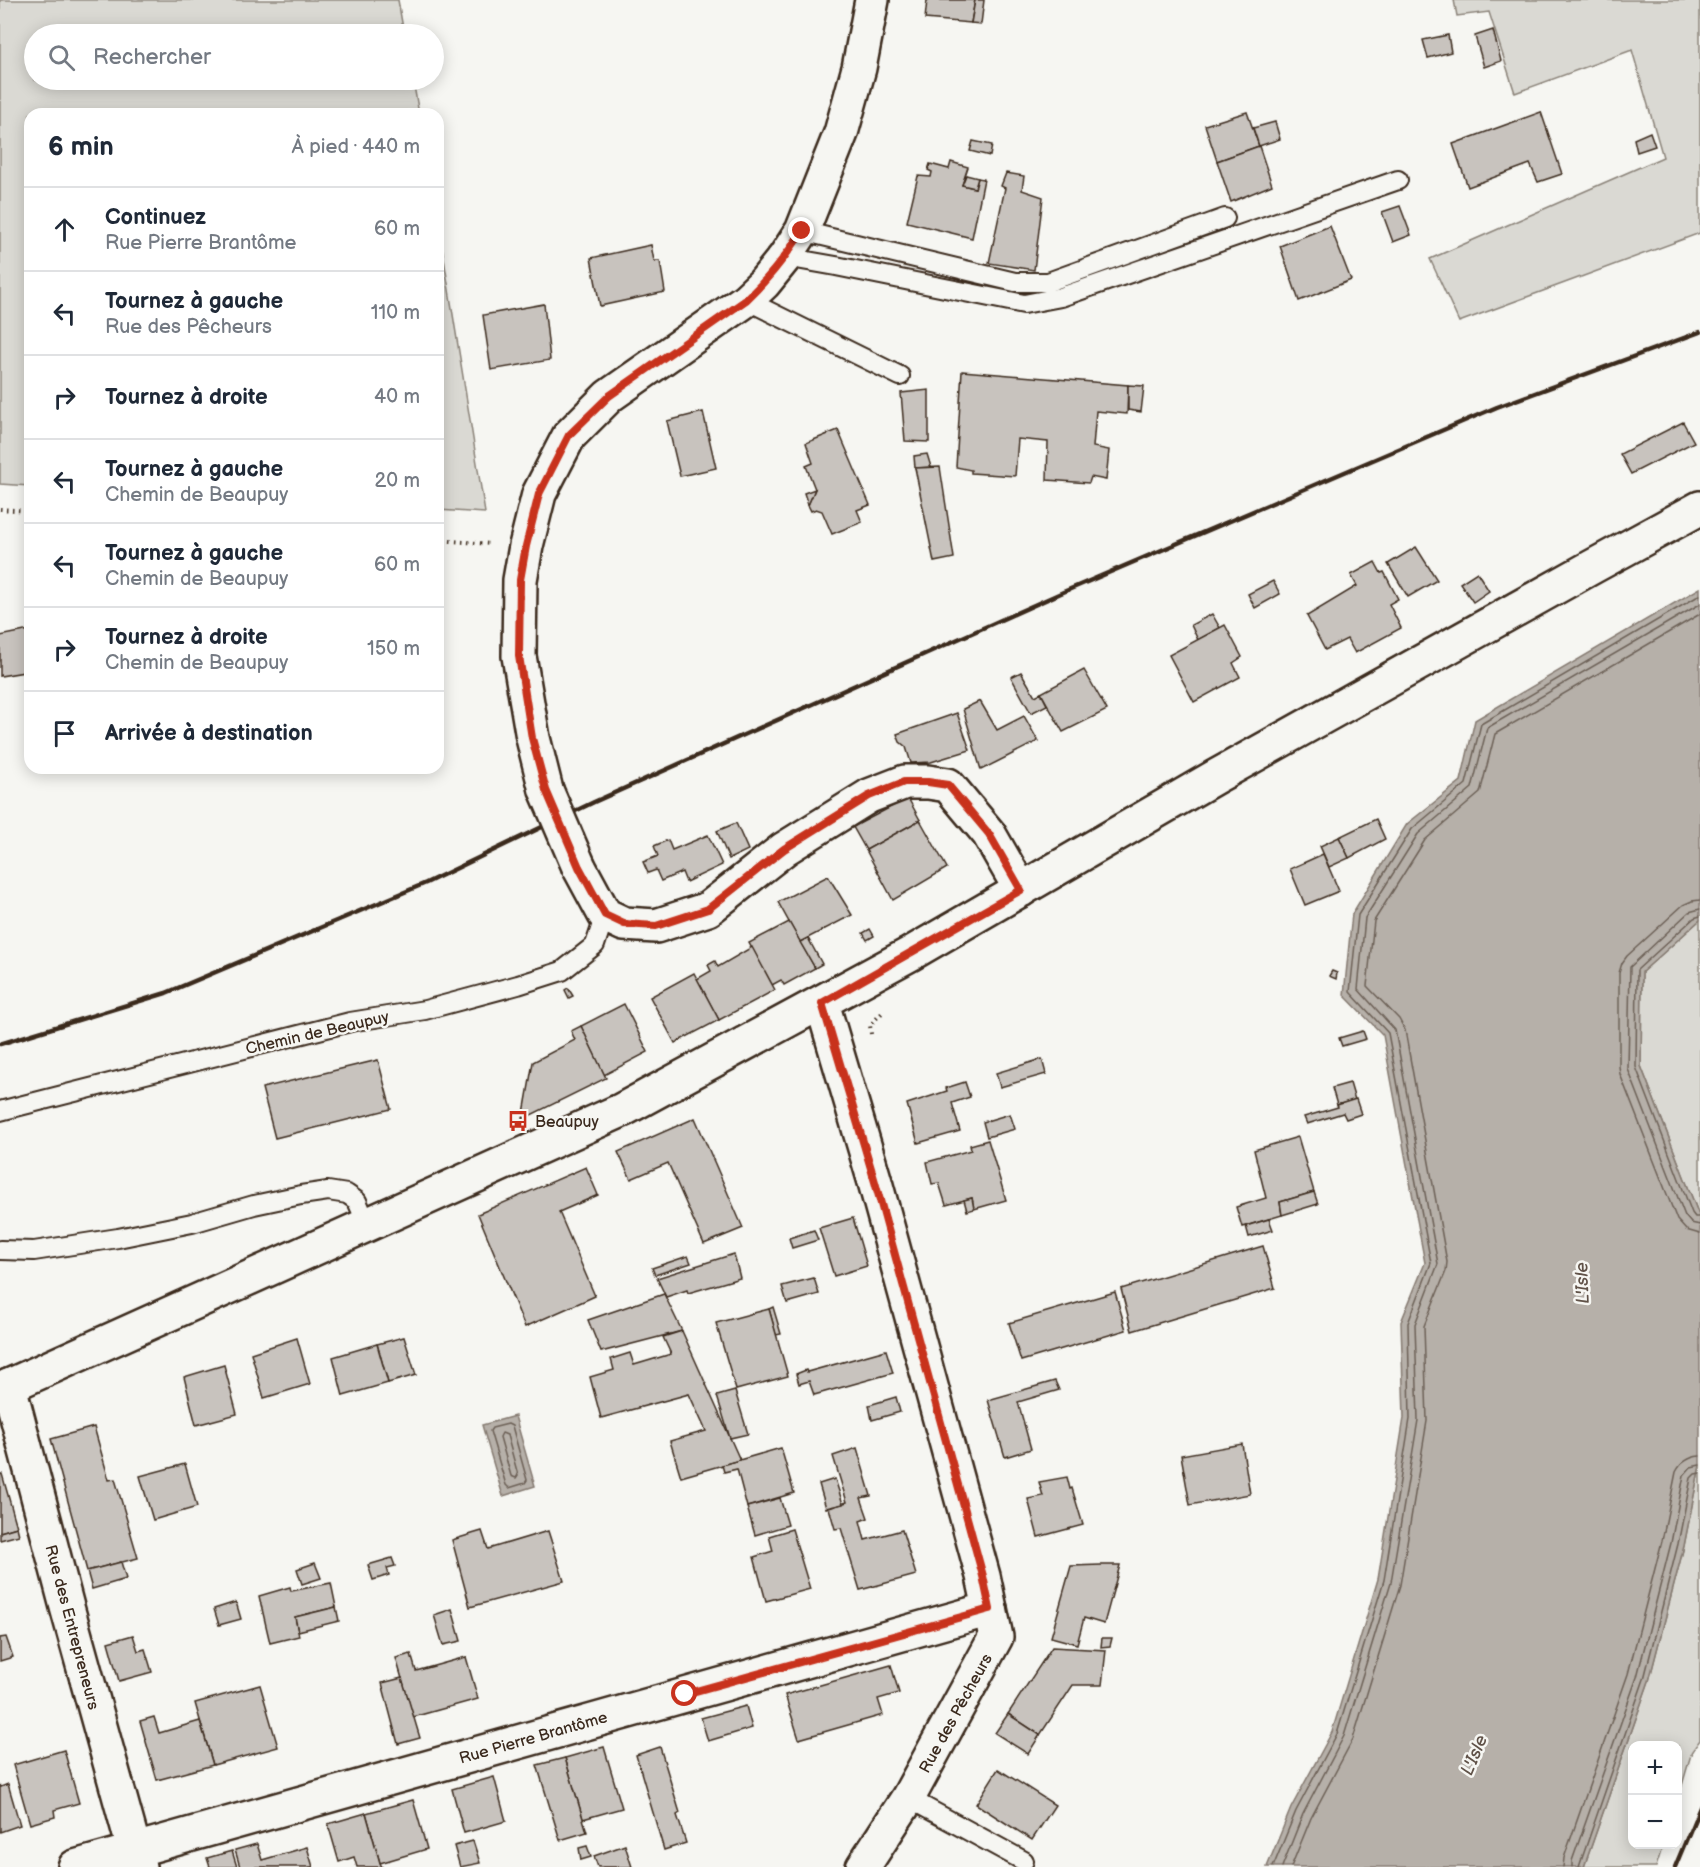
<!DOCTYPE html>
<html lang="fr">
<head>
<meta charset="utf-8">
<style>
	:root { --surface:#fff; --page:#f2f2f3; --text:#1f2937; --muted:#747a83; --line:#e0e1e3 }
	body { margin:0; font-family:"Balsamiq Sans",sans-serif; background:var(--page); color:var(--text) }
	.controls { position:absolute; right:18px; bottom:18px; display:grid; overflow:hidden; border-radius:12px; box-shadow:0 3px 15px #0003 }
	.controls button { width:54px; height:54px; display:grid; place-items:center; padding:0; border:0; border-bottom:2px solid var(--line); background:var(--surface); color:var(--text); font:30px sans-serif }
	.stop { position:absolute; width:18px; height:18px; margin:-14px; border:4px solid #c8321e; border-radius:50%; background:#fff }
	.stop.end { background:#c8321e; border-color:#fff; box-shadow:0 2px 6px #0008 }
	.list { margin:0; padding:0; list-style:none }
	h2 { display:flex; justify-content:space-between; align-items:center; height:78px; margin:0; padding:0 24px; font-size:26px }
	h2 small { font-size:20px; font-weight:400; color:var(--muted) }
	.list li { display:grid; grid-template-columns:39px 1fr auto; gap:18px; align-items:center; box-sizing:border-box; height:84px; padding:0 24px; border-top:2px solid var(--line) }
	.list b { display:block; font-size:22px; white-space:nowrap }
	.list p { margin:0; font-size:20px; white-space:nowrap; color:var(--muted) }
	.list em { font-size:20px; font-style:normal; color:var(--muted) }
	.icon { flex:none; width:33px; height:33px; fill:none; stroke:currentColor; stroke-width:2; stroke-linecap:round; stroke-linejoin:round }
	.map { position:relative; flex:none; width:1700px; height:1867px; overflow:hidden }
	.search { position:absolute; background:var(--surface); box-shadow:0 3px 15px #0003; left:24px; top:24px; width:420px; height:66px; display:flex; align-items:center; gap:15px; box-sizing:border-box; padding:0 21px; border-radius:33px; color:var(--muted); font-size:22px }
	.panel { position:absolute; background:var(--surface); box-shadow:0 3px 15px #0003; left:24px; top:108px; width:420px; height:666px; border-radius:18px }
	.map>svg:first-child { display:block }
	.green { fill:#dad9d3; stroke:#8a8278; stroke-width:1.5 }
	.water { fill:#b6b0a9; stroke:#857a71; stroke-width:1.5 }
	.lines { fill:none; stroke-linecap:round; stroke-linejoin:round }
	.shore { stroke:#6c6056; stroke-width:1.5 }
	.building { fill:#c8c3be; stroke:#3b2a1e; stroke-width:1.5 }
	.lane-casing { stroke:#3b2a1e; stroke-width:22 }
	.street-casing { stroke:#3b2a1e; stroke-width:38 }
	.primary-casing { stroke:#3b2a1e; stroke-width:38 }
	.path { stroke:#3b2a1e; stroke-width:4; stroke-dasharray:1.5 4.5; stroke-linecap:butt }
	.lane { stroke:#f6f6f2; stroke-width:18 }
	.street { stroke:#f6f6f2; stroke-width:33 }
	.primary { stroke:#f6f6f2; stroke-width:33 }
	.rail { stroke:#3b2a1e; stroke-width:4.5 }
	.street-bridge-casing { stroke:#3b2a1e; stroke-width:38; stroke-linecap:butt }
	.street-bridge { stroke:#f6f6f2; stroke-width:33 }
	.route { stroke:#c8321e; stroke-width:8 }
	.labels { text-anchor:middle; stroke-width:5; stroke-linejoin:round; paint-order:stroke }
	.street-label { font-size:16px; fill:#3b2a1e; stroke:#f6f6f2 }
	.poi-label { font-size:16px; fill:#3b2a1e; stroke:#f6f6f2; text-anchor:start }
	.water-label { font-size:18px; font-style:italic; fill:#605248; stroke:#f6f6f2 }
</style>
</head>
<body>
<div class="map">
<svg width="1700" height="1867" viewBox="0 0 1700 1867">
	<rect width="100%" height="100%" fill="#f6f6f2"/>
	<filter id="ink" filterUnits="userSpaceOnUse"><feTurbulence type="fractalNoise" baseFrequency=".0167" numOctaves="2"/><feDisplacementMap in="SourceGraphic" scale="12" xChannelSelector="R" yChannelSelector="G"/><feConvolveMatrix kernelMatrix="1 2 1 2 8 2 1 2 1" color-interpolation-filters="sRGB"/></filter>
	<g filter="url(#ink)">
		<g class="green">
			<path d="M0,0H398L404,34H34V80H413L419,114H30V486L0,484Z"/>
			<path d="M1454,0H1700V233L1459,322L1430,259L1663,157L1632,50L1515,93L1489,12L1457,16Z"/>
			<path d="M438,224L444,259L485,513L438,510Z"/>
			<path d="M1700,920V1218L1641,1066L1642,972Z"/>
			<path d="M1700,1465V1740L1692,1751L1678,1799V1746H1632V1844L1663,1845L1656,1867H1584L1649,1681L1684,1546Z"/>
		</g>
		<g class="water">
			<path d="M1700,588V920L1642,972L1641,1066L1700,1218V1465L1684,1546L1649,1681L1584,1867H1267L1291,1808L1332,1732L1378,1579L1404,1418L1401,1322L1425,1263L1383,1035L1344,995L1352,914L1407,824L1461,781L1475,720Z"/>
			<path d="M515,1416L535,1486L503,1496L482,1425Z"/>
		</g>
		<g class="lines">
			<g class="shore">
				<path d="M1700,900L1692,901L1683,905L1627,956L1622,963L1619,973V1066L1620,1074L1677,1220L1686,1230L1700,1234"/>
				<path d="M1700,909L1689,912L1630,967L1628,1069L1685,1216L1691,1223L1700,1225"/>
				<path d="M1700,916L1694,918L1637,970L1636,1067L1692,1213L1695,1217H1700"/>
				<path d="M508,1424L512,1426L527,1480L525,1483L509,1488L506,1485L490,1431L492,1428Z"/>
				<path d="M502,1433L507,1435L518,1475L516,1478L511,1476L500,1437Z"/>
				<path d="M1273,1867L1296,1811L1337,1734L1384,1580L1410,1419L1408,1323L1431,1263L1388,1033L1350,992L1358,915L1412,829L1466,784L1481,724L1700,595"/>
				<path d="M1282,1867L1303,1814L1344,1736L1391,1582L1418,1420L1415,1324L1438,1264L1395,1030L1358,989L1365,918L1418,834L1472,788L1487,728L1700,604"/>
				<path d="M1291,1867L1311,1818L1353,1739L1400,1585L1427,1421L1424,1326L1446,1271L1447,1262L1405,1030L1399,1019L1367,986L1374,921L1425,840L1480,793L1495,734L1700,614"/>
				<path d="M1563,1867L1564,1858L1628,1674L1662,1541L1676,1472C1681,1462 1689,1457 1700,1456"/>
				<path d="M1572,1867V1861L1637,1677L1671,1543L1684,1475L1691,1467L1700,1465"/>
				<path d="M1579,1867L1644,1679L1678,1544L1691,1478L1695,1474L1700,1473"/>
			</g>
		</g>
		<g class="building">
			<path d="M927,0H975L971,23L925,19Z"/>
			<path d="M975,0H984L981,24L971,23Z"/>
			<path d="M1493,30L1501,61L1484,67L1475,36Z"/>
			<path d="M1448,35L1451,52L1428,58L1423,40Z"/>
			<path d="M1247,112L1259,146L1217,161L1205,125Z"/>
			<path d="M1541,112L1562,174L1538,182L1530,164L1468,187L1453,144Z"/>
			<path d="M1275,122L1280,139L1259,146L1253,128Z"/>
			<path d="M1650,132L1655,146L1637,152L1634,139Z"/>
			<path d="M973,141L992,145L990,156L970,151Z"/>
			<path d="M1259,146L1272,185L1231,202L1217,161Z"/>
			<path d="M951,162L968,167L962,185L975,188L978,178L984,179L972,238L907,222L918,176L931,177L932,172L928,170L930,164L949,169Z"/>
			<path d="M1006,173L1024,176L1022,190L1043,197L1034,270L989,263L1005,188L1001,186Z"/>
			<path d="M966,175L978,178L975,188L962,185Z"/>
			<path d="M1400,206L1411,235L1393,242L1382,212Z"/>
			<path d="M1330,226L1351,280L1299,301L1280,246Z"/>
			<path d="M651,245L654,261H660L665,292L600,306L591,258Z"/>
			<path d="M544,304L550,360L491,370L483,315Z"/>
			<path d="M962,371L1128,385L1127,414L1096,411L1093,447L1109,450L1106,480L1091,477L1089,483L1047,480L1048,442L1018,439L1015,476L971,473V470L956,467Z"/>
			<path d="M1128,385L1144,386L1141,412L1128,410Z"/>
			<path d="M929,390V442L905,441L901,393Z"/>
			<path d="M703,412L716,468L680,476L667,421Z"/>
			<path d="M1683,422L1694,442L1631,474L1620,454Z"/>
			<path d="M838,430L870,505L857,510L862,522L832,534L822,511L816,509L811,511L808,505L815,489L806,466L813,463L806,443Z"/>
			<path d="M927,454L931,467L915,468L914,456Z"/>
			<path d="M940,467L954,558L934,562L915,468Z"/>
			<path d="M815,489L808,505L804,493Z"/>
			<path d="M1416,547L1437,580L1408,597L1388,564Z"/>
			<path d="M1375,562L1381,573L1384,572L1398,599L1389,604L1401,628L1355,653L1347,639L1325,650L1307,616L1357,586L1351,575Z"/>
			<path d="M1477,572L1489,591L1473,602L1460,583Z"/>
			<path d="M1273,581L1280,594L1255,608L1248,594Z"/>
			<path d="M1212,614L1220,628L1198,640L1191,625Z"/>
			<path d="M1225,625L1242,657L1233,663L1240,677L1194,702L1169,655Z"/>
			<path d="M30,630V671L0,676V636Z"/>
			<path d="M1084,670L1107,710L1063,732L1041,693Z"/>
			<path d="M1021,672L1035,696L1041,693L1047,705L1031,713L1011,677Z"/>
			<path d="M980,701L997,730L1024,716L1038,741L981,770L963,709Z"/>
			<path d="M957,713L970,750L931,762L911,763L906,747L900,742L897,734Z"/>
			<path d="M908,798L920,820L866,850L853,827Z"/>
			<path d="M1376,819L1385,839L1349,858L1339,837Z"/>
			<path d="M920,820L947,868L893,900L866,850Z"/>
			<path d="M736,823L748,850L729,859L717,831Z"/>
			<path d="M708,835L722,865L686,882L682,872L661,881L656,870L648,873L643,862L658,856L654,846L668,840L672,850Z"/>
			<path d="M1339,837L1349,858L1329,867L1320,846Z"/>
			<path d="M1323,854L1339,891L1305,905L1290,869Z"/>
			<path d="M828,876L852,915L800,942L778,902Z"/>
			<path d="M789,922L815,968L784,985L781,980L772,985L749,943Z"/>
			<path d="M870,929L874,936L867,940L863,933Z"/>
			<path d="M808,938L822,964L815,968L800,942Z"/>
			<path d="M752,947L775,990L719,1020L697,979L711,971L708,965L715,961L718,967Z"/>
			<path d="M1332,971L1337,973L1336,979L1329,976Z"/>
			<path d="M694,973L719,1020L675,1043L650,997Z"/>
			<path d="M568,988L573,996L569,998L565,990Z"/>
			<path d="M624,1004L648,1052L604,1075L581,1026Z"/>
			<path d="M581,1026L606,1078L523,1119L533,1062L575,1040L571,1031Z"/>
			<path d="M1363,1031L1366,1039L1342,1046L1339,1038Z"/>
			<path d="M1042,1059L1046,1074L1000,1087L996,1073Z"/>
			<path d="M378,1060L391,1109L275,1138L262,1088Z"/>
			<path d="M965,1082L970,1097L952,1103L960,1131L918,1143L907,1104L947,1091L946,1088Z"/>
			<path d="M1350,1083L1355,1100L1337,1105L1332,1088Z"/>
			<path d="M1356,1099L1361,1114L1346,1119L1343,1113L1307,1124L1304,1117L1338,1107L1337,1105Z"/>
			<path d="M1010,1114L1015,1129L987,1137L983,1122Z"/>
			<path d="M695,1118L743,1228L704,1244L668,1163L631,1179L618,1152Z"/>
			<path d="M1298,1137L1314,1192L1280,1202L1282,1215L1242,1227L1236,1207L1266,1198L1254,1150Z"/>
			<path d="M988,1140L1006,1200L974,1209L972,1198L946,1205L939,1183L932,1184L927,1162L971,1150L970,1145Z"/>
			<path d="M586,1167L598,1195L559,1212L595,1296L525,1327L478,1214Z"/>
			<path d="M1314,1192L1318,1204L1282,1215L1280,1202Z"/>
			<path d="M972,1198L974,1209L967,1211L964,1200Z"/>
			<path d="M853,1218L867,1266L834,1276L819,1228Z"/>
			<path d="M1269,1219L1273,1230L1249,1237L1246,1226Z"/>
			<path d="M814,1230L818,1240L792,1248L789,1238Z"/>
			<path d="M1263,1246L1275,1288L1132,1331L1121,1289Z"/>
			<path d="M734,1254L740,1278L688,1293L687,1290L666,1297L657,1278Z"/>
			<path d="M688,1256L691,1263L655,1275L652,1268Z"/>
			<path d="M814,1278L819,1294L787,1303L782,1286Z"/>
			<path d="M1115,1292L1126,1330L1021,1361L1009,1323Z"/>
			<path d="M664,1294L682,1331L601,1352L588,1320Z"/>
			<path d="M773,1307L781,1334L776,1335L769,1309Z"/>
			<path d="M769,1309L788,1376L736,1390L716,1323Z"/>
			<path d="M682,1331L740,1460L681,1477L670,1441L706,1431L689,1394L601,1418L590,1377L614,1370L611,1359L630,1353L634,1365L671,1354L663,1337Z"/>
			<path d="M404,1337L416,1375L388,1383L377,1344Z"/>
			<path d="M297,1338L310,1384L264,1398L251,1353Z"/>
			<path d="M377,1344L388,1383L343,1396L333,1357Z"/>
			<path d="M886,1350L893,1373L814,1395L809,1381L799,1384L796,1374L806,1370L807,1372Z"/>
			<path d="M224,1365L237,1414L196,1425L184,1377Z"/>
			<path d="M1055,1381L1059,1390L1018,1402L1031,1449L1005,1457L988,1400Z"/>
			<path d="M735,1391L748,1434L730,1438L717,1396Z"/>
			<path d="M896,1397L900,1412L872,1420L869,1405Z"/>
			<path d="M94,1427L109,1480L115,1479L138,1558L87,1571L51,1439Z"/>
			<path d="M1242,1444L1250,1494L1190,1505L1181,1455Z"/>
			<path d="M781,1448L794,1493L747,1507L737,1469L724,1472L722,1465Z"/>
			<path d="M857,1448L871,1496L861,1498L868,1518L860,1521L865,1540L902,1530L916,1575L860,1590L841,1528L835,1529L829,1508L847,1502L833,1456Z"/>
			<path d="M185,1464L197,1507L153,1520L140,1476Z"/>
			<path d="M0,1474H2L17,1527L0,1532Z"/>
			<path d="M1067,1477L1070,1489L1072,1488L1083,1525L1038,1537L1028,1499L1043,1496L1039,1482Z"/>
			<path d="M835,1479L843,1504L826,1508L819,1484Z"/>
			<path d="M780,1498L788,1525L755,1535L747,1507Z"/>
			<path d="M17,1527L19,1535L0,1540V1532Z"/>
			<path d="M792,1529L810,1589L766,1601L754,1557L773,1551L769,1536Z"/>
			<path d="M482,1531L488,1549L548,1531L564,1581L470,1607L452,1540Z"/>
			<path d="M392,1558L395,1566L387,1568L389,1575L373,1580L368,1565Z"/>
			<path d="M121,1562L126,1579L92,1589L87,1571Z"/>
			<path d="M315,1563L321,1578L302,1584L297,1569Z"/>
			<path d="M1101,1565H1120L1104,1624L1084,1618L1077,1644L1051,1637L1071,1566Z"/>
			<path d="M331,1583L336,1607L295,1617L299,1636L270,1643L259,1596L290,1587L291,1591Z"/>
			<path d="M236,1602L241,1619L219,1625L214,1609Z"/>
			<path d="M336,1607L339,1621L298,1631L295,1617Z"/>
			<path d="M452,1609L461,1641L443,1645L434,1615Z"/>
			<path d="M133,1635L138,1651L145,1649L152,1672L119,1681L108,1642Z"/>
			<path d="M6,1637L13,1657L0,1661V1638Z"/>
			<path d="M1102,1638H1112L1110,1646L1101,1647Z"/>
			<path d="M1052,1647L1106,1650L1102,1685H1073L1040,1735L1008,1714Z"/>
			<path d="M411,1654L416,1671L466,1657L478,1699L413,1717L396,1658Z"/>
			<path d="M891,1665L899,1693L878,1699L883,1715L799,1739L785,1695Z"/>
			<path d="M402,1678L420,1738L398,1744L382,1683Z"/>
			<path d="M260,1685L278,1747L213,1765L195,1703Z"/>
			<path d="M746,1706L752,1728L708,1741L701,1718Z"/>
			<path d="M1008,1714L1040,1735L1028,1754L995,1733Z"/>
			<path d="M154,1717L159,1733L200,1721L213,1765L157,1780L140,1721Z"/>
			<path d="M604,1747L622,1808L583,1819L565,1758Z"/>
			<path d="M660,1747L680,1813L677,1815L686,1843L664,1850L636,1755Z"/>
			<path d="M64,1750L79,1803L54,1810L55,1817L30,1824L13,1765Z"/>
			<path d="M565,1758L587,1832L560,1840L537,1765Z"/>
			<path d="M998,1769L1055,1805L1032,1840L976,1804Z"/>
			<path d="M494,1777L506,1821L464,1833L452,1789Z"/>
			<path d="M8,1784L20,1825L0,1832V1785L1,1787Z"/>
			<path d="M413,1800L427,1849L380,1863L366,1813Z"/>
			<path d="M366,1813L380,1863L382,1867H357L354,1857L339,1862L328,1824Z"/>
			<path d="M473,1841L480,1863L460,1867L454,1846Z"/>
			<path d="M257,1844L262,1860L307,1847L313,1867H240L235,1850Z"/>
			<path d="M625,1845L632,1867H598L594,1856Z"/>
			<path d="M587,1846L591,1857L581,1860L579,1848Z"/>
			<path d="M232,1851L237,1867H210L207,1858Z"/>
		</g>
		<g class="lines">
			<defs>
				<g id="lane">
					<path d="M802,231L1015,282H1048L1225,218"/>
					<path d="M785,257L836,266L1024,304L1061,297L1398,180"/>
					<path d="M746,300L900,376"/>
					<path d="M0,1111L350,1022L425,1010L518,985L562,971L595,945L605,915"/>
					<path d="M0,1250L34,1251L118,1238L192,1223L254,1205L301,1195L328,1191L347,1194L357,1201L367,1224"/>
					<path d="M908,1798L1024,1861"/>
				</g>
				<g id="street">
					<path d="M546,790L533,738L519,656L520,580L526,546L539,494L569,436L609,396L746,300L764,283L785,257L802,231L841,133L859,68L872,0"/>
					<path d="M579,867L605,915L624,924L656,926L708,909L784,849L869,796L905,782H928L948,785L989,834L1021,890"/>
					<path d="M822,1003L875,1182L983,1576L996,1637L908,1798L863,1867"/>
					<path d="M9,1386L67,1607L139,1867"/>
					<path d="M75,1867L990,1609"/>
				</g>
				<path id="primary" d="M0,1390L622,1110L910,954L1215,777L1592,567L1700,508"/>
			</defs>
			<use href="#lane" class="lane-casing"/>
			<use href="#street" class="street-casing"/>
			<use href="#primary" class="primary-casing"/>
			<g class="path">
				<path d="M0,509L30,511"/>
				<path d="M438,540L491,544"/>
				<path d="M871,1034L870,1025L884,1011"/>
			</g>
			<use href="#lane" class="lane"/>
			<use href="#street" class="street"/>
			<use href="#primary" class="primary"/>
			<g class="rail">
				<path d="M0,1044L166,993L426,883L594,802L1061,593L1497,407L1700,332"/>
				<path d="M1675,1867L1700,1807"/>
			</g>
			<defs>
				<path id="street-bridge" d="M546,790L579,867"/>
			</defs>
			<use href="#street-bridge" class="street-bridge-casing"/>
			<use href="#street-bridge" class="street-bridge"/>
		</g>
	</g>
	<g class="lines" filter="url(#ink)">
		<path class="route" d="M685,1694L990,1609L983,1576L875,1182L822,1003L1021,890L989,834L948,785L928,782H904L869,796L784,849L708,909L656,926L624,924L605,915L579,867L546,790L532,738L519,656L520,580L526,546L539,494L569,435L609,396L746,300C768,279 786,257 802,231"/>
	</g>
	<defs>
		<symbol id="bus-bare" viewBox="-9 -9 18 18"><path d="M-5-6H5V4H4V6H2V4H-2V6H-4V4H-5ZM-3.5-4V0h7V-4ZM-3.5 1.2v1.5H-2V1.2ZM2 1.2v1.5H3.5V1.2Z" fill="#c8321e" stroke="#f6f6f2" stroke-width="2.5" paint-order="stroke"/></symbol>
	</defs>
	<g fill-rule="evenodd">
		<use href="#bus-bare" x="503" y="1106" width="30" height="30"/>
	</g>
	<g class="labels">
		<g class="street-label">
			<text transform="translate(317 1032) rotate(-13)" y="6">Chemin de Beaupuy</text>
			<text transform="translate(73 1627) rotate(75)" y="6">Rue des Entrepreneurs</text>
			<text transform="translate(955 1713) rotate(-61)" y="6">Rue des Pêcheurs</text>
			<text transform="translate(533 1737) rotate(-16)" y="6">Rue Pierre Brantôme</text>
		</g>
		<g class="poi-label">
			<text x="535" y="1127">Beaupuy</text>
		</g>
		<g class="water-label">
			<text transform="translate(1582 1283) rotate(-92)" y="6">L'Isle</text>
			<text transform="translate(1474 1755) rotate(-67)" y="6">L'Isle</text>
		</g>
	</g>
</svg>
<div class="controls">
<button>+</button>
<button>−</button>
</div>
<div class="stop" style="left:685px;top:1694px"></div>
<div class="stop end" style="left:802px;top:231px"></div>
<div class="search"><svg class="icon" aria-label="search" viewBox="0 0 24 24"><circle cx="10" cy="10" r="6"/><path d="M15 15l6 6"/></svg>Rechercher</div>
<section class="panel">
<h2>6 min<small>À pied · 440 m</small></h2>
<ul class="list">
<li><svg class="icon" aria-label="ahead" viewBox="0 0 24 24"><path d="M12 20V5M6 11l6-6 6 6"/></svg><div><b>Continuez</b><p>Rue Pierre Brantôme</p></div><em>60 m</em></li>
<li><svg class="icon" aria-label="left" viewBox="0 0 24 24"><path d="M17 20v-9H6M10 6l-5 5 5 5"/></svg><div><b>Tournez à gauche</b><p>Rue des Pêcheurs</p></div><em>110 m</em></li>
<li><svg class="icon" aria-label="right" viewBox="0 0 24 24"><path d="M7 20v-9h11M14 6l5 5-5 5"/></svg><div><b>Tournez à droite</b></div><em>40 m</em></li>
<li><svg class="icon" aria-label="left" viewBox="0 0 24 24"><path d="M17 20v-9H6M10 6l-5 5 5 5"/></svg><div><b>Tournez à gauche</b><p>Chemin de Beaupuy</p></div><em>20 m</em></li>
<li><svg class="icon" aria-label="left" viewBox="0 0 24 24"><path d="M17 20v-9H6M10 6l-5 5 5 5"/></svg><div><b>Tournez à gauche</b><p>Chemin de Beaupuy</p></div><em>60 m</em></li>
<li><svg class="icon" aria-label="right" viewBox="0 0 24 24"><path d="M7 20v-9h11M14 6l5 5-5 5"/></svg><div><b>Tournez à droite</b><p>Chemin de Beaupuy</p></div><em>150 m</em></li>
<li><svg class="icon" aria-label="arrive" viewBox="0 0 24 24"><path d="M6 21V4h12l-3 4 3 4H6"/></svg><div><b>Arrivée à destination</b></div></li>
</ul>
</section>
</div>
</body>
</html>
